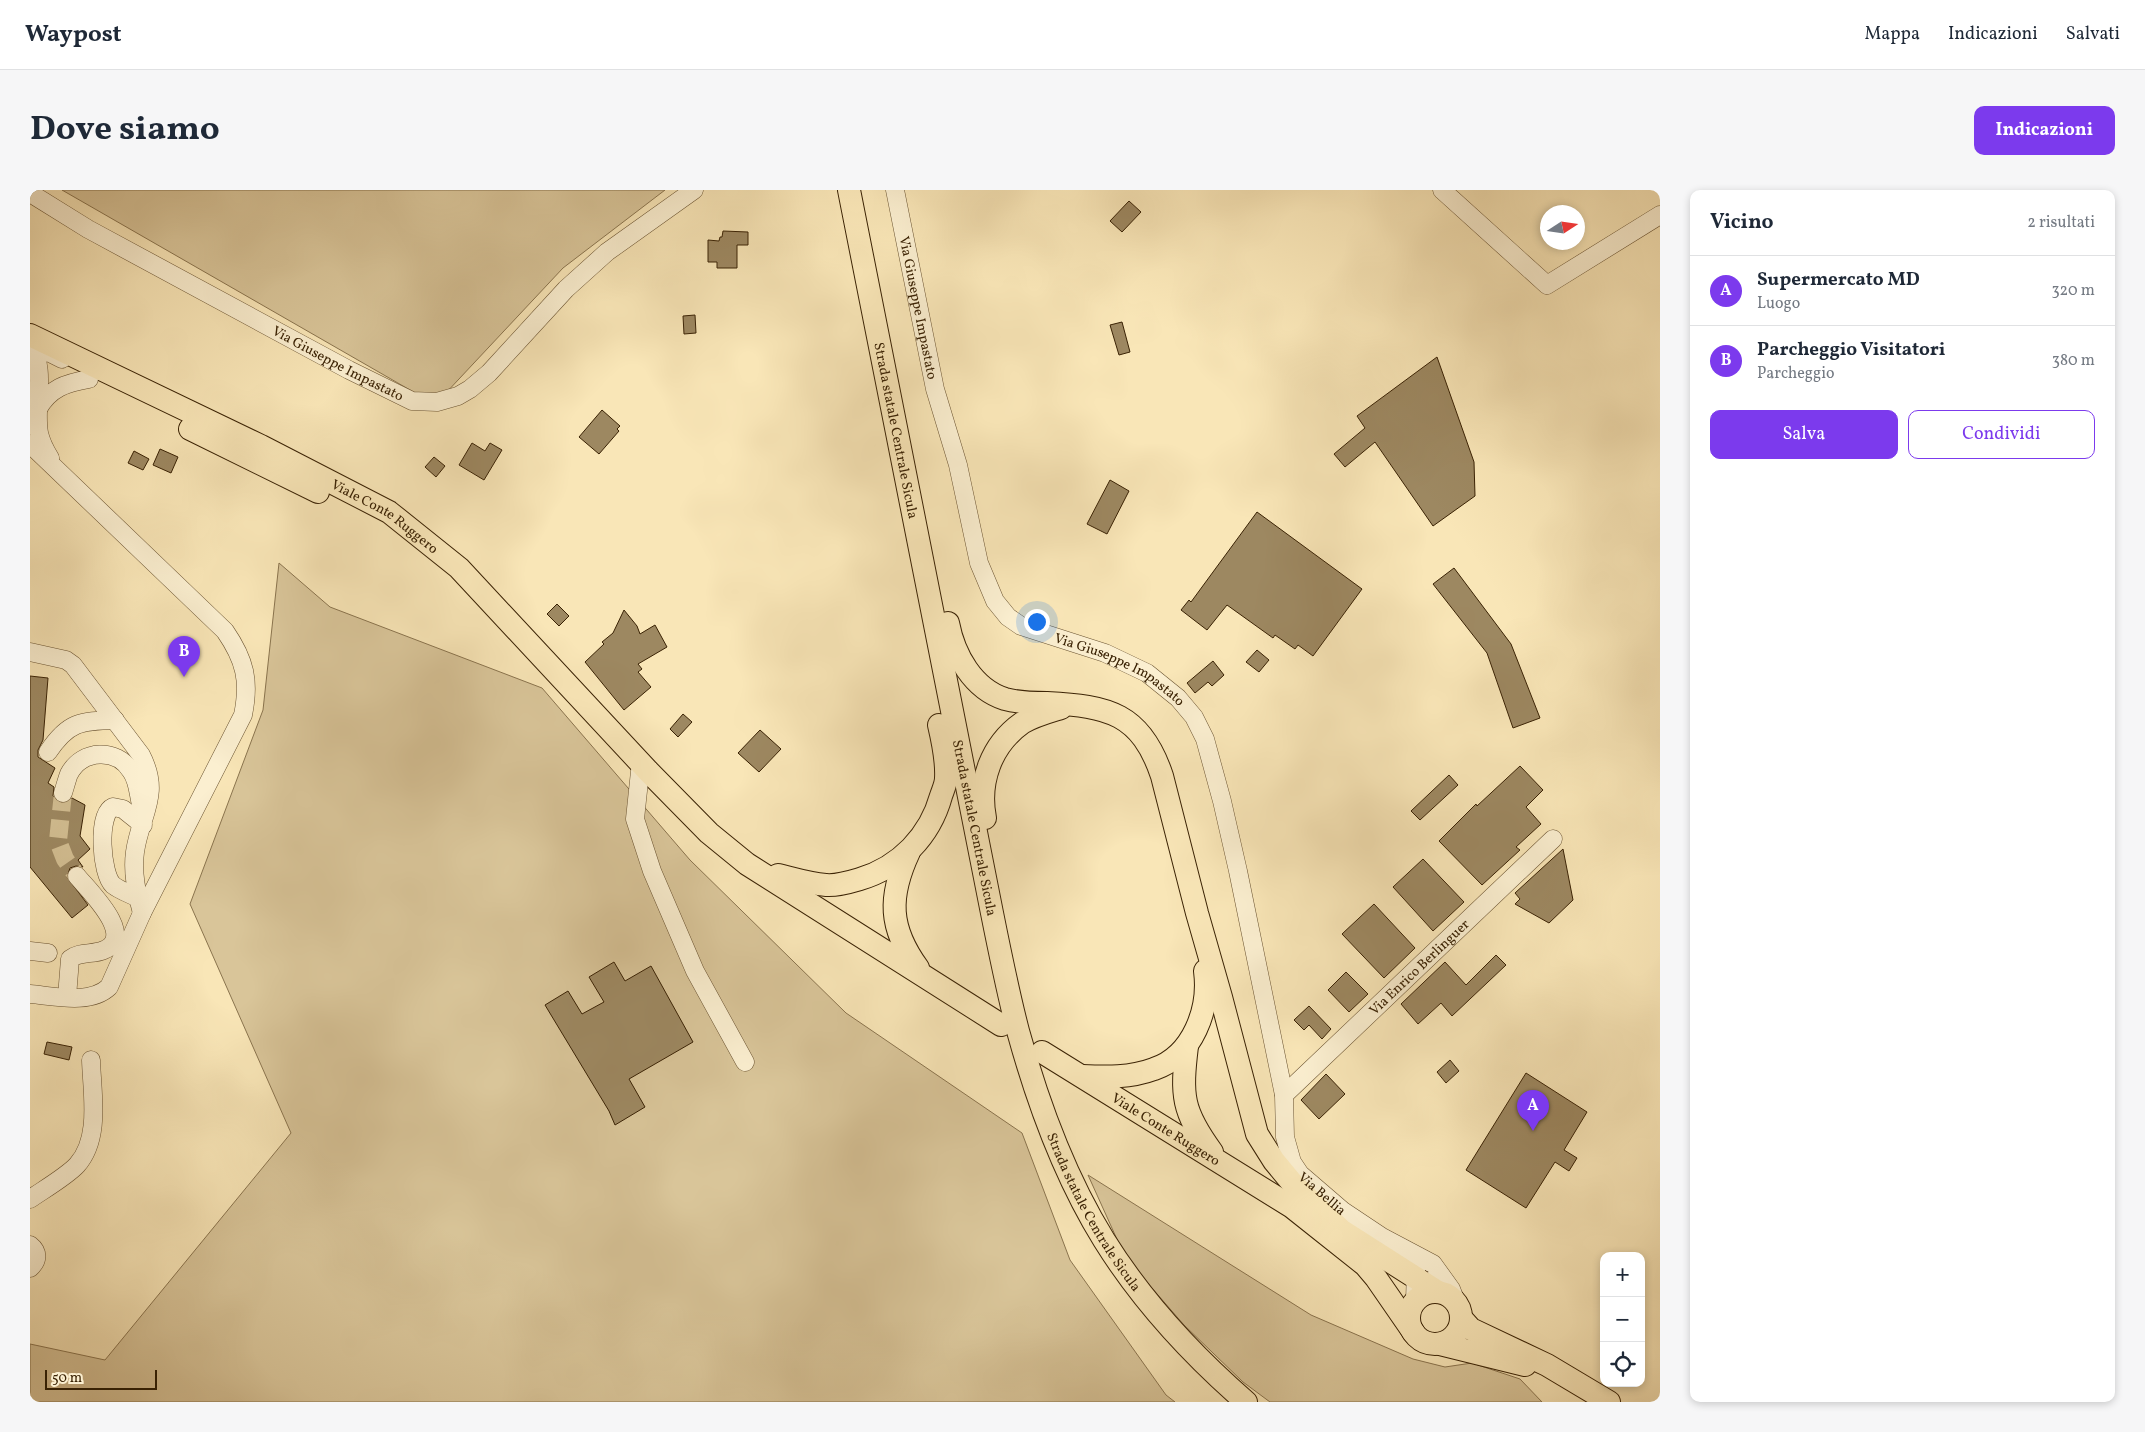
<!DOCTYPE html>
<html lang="it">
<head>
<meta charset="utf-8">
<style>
	:root { --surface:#fff; --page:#f6f6f7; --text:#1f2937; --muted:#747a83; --line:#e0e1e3; --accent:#7c3aed }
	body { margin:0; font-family:Vollkorn,serif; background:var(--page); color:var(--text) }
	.controls { position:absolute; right:15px; bottom:15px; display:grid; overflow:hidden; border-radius:10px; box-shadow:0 2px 8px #0003 }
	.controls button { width:45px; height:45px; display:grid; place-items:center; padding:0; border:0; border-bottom:1px solid var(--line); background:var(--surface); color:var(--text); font:25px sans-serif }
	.compass { position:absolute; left:1510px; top:15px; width:45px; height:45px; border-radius:50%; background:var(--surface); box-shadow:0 2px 8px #0003; rotate:78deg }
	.scale { position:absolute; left:15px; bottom:12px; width:112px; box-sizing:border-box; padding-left:5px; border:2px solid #3a2204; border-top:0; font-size:14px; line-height:18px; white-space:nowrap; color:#3a2204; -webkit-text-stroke:4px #fbefd0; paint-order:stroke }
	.you { position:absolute; left:1006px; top:431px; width:18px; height:18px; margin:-12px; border:4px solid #fff; border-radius:50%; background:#1a73e8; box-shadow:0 0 0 8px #1a73e833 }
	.badge { display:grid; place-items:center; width:32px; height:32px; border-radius:50%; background:var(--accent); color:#fff; font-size:16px; font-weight:700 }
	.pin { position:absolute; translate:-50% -41px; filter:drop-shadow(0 1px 2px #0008) }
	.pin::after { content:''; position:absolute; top:26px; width:18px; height:15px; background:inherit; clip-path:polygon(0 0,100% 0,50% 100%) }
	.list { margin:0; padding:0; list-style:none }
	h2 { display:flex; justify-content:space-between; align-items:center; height:65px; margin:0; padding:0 20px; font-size:21px }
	h2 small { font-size:16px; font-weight:400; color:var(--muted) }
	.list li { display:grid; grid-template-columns:32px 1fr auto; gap:15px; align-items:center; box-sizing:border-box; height:70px; padding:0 20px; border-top:1px solid var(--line) }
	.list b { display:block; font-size:19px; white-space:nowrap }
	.list p { margin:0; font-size:16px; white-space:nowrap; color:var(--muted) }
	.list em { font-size:16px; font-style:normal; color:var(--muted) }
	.actions { display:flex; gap:10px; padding:15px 20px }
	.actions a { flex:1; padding:11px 0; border:1px solid var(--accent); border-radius:10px; text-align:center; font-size:18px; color:var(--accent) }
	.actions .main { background:var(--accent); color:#fff }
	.icon { flex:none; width:28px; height:28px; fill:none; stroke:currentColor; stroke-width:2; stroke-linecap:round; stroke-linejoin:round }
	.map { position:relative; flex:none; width:1630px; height:1212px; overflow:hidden; border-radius:10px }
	header { display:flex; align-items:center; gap:30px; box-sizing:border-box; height:70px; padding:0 25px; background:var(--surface); border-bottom:1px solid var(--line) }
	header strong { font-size:24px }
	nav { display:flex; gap:28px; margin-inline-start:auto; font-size:18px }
	.intro { display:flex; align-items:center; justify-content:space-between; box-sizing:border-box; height:120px; padding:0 30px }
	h1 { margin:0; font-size:35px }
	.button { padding:12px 22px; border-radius:10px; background:var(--accent); color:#fff; font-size:18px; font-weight:700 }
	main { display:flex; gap:30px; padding:0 30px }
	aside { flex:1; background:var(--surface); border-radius:10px; box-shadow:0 2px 8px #0003 }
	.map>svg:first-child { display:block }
	.green { fill:#d9c599; stroke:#8a744e }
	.building { fill:#9d8861; stroke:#3a2204 }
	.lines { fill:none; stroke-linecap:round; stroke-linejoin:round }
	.minor-tunnel { stroke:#d3bf93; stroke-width:18; stroke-dasharray:18 9; stroke-linecap:butt }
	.minor-casing { stroke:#6a5331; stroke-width:19 }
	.major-casing { stroke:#3a2204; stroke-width:24 }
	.minor { stroke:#fbefd0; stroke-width:18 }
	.major { stroke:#f9e6b7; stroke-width:22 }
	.labels { text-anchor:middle; stroke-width:4.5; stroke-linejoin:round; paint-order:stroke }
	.street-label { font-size:14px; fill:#3a2204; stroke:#fbefd0 }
</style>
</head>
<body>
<header>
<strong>Waypost</strong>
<nav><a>Mappa</a><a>Indicazioni</a><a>Salvati</a></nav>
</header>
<div class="intro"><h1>Dove siamo</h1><a class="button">Indicazioni</a></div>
<main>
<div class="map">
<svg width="1630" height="1212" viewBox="0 0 1630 1212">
	<rect width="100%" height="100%" fill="#f9e6b7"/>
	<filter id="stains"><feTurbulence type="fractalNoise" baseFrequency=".004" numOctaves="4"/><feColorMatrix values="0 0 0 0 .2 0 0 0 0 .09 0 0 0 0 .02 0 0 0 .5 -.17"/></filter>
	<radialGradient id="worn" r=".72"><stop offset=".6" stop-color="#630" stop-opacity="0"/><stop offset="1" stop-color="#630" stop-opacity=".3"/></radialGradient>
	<g class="green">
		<path d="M32,0H635L533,78L414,205L387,204Z"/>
		<path d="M249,373L300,417L512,498L660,670L816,823L992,943L1040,1070L1136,1205L1145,1212H0V1154L75,1170L261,943L160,714L233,520Z"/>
		<path d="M1058,985L1281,1125L1383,1169L1415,1177L1442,1173L1490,1189L1512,1212H1240L1213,1192L1154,1135L1095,1067Z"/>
	</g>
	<g class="building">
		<path d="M1099,11L1111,22L1092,42L1080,31Z"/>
		<path d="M693,41L718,42V55H707V78H687V72H678V50L689,51L690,47H692Z"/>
		<path d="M665,125L666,143L654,144L653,126Z"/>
		<path d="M1092,132L1100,162L1089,165L1080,135Z"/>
		<path d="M1407,167L1444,272L1445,306L1403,336L1345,252L1315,277L1304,264L1335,238L1327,226Z"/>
		<path d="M572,220L590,236L587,239L589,241L569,264L549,247Z"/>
		<path d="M442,253L455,261L460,253L472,260L454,290L429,275Z"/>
		<path d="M130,259L148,267L141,283L123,275Z"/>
		<path d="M104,261L119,269L113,280L98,273Z"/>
		<path d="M404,267L415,276L406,287L395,277Z"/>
		<path d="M1080,290L1099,301L1077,344L1057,334Z"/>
		<path d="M1227,322L1332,399L1283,466L1268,455L1265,459L1245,445L1243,448L1197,415L1177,440L1151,420L1159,410L1161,412Z"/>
		<path d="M1424,378L1481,454L1510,528L1483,538L1457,463L1403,394Z"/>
		<path d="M527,414L539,426L529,436L517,424Z"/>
		<path d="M594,420L607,436L610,444L625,435L637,457L608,474L612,479L608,482L621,497L594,520L555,472L574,454L572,452L583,443Z"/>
		<path d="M1227,460L1239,470L1229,482L1216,472Z"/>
		<path d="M1183,471L1194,485L1182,496L1178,492L1165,503L1157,493Z"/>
		<path d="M0,486L18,488L13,550L8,560V567L25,578L18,593L24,597L23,606L30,613H36L42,608L55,615L50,646L60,659L48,670L53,677L46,676L40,678L37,687L58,715L42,728L0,677Z"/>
		<path d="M653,524L662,532L648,547L640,539Z"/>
		<path d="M730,540L751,559L729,582L708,563Z"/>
		<path d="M1490,576L1513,600L1496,617L1511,634L1486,657L1490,660L1452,695L1409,651L1446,614L1447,616Z"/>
		<path d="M1419,585L1428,595L1390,630L1381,621Z"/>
		<path d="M1533,659L1543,710L1519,733L1485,714L1490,709L1485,703Z"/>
		<path d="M1393,669L1434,712L1403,741L1363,697Z"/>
		<path d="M1344,714L1385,758L1354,788L1312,744Z"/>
		<path d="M1466,765L1476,775L1422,826L1411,813L1388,834L1371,814L1415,772L1436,795Z"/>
		<path d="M584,772L595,791L621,776L663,852L599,889L615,917L585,935L579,921L515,815L538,801L552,824L574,812L559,787Z"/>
		<path d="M1316,782L1338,804L1319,822L1298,800Z"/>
		<path d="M1279,816L1301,839L1292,849L1279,835L1274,840L1264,830Z"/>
		<path d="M17,852L42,857L39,870L14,864Z"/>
		<path d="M1420,870L1429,881L1416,893L1407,882Z"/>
		<path d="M1496,883L1557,922L1534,960L1547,968L1539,981L1525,972L1496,1018L1436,980Z"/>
		<path d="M1296,884L1315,904L1289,929L1271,910Z"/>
	</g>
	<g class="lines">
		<path class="minor-tunnel" d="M33,603L28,651L35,669L47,686"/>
		<defs>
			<g id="minor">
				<path id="s1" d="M865,0L905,199L928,275L949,373L965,411L978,427L991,436L1075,463L1117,483L1148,508L1164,527L1175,549L1192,611L1208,681L1254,905L1255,947L1262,972L1270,984L1313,1021L1352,1047L1403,1074L1421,1099L1426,1112"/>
				<path d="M1412,0L1517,95L1630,25"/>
				<path id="s2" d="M0,3L58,39L319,180L382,211L407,212L428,206L440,199L459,183L536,99L577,62L664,0"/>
				<path d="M0,154C17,179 4,214 9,243C11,252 15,260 20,268"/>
				<path d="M0,165L18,162L32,169"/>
				<path d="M8,219C20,198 36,193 59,189"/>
				<path d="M0,254L195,441C215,470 220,491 213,525L112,723L79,797C60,815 24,806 0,804"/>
				<path d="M0,462L36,470L43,475L111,565C132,605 110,625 105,662C102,683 107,704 112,723"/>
				<path d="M18,562C38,532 50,531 85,530"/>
				<path d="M611,572L605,629L622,681L665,781L715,872"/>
				<path d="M33,603C35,597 37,589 39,584C52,559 87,558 101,581C109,592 108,606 112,618"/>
				<path d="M108,708C100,704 89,700 83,695C71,684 67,624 83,617L93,619L113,635"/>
				<path d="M0,761L18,763"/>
				<path d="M37,807L40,769C50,761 63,765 74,760C107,746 58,700 47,686"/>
				<path id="s3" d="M1254,905L1523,649"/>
				<path d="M0,1009C13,1000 37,986 47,975C71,948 62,904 61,870"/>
				<path d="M0,1055C9,1062 8,1071 0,1078"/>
				<path d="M1385,1111L1386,1079"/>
			</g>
			<g id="major">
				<path id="s4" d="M819,0L962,723C970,763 978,803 988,841C1008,914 1035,987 1074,1050C1112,1111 1162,1165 1216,1212"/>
				<path id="s5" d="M0,145L231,256L359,322L429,378L618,581L679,643L717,674L971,835"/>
				<path d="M160,239L288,302"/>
				<path d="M918,433C924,465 943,499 975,509C989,513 1004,513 1017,513C1078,516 1111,523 1132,586L1167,723L1191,807L1227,944L1244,971L1263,994L1312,1041"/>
				<path d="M955,628C948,592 961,555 992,533C1003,526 1018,522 1031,518"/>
				<path d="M879,662C858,707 859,738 888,778"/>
				<path d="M748,685C764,689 780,694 796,695C807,696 820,692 830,689C870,677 900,646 911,606C913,600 916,594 916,588C917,570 913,552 909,535"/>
				<path d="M1157,856C1151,906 1152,921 1182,962"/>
				<path id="s6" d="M1012,862L1262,1017L1335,1075L1346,1088L1384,1143"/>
				<path d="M1052,886C1076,887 1100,888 1124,879C1163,866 1180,819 1175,781"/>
				<path d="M1314,1042L1408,1102"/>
				<circle cx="1405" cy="1128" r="26"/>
				<path d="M1432,1129L1441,1139L1517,1175L1579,1212"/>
				<path d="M1410,1154L1495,1175"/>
			</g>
		</defs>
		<use href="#minor" class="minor-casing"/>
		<use href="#major" class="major-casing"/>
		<use href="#minor" class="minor"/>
		<use href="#major" class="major"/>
	</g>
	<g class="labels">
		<g class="street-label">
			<text dy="5" stroke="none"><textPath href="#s1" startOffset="120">Via Giuseppe Impastato</textPath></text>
			<text dy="5" stroke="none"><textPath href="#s2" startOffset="352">Via Giuseppe Impastato</textPath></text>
			<text dy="5" stroke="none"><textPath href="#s4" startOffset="245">Strada statale Centrale Sicula</textPath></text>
			<text dy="5" stroke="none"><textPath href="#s5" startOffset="399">Viale Conte Ruggero</textPath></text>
			<text dy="5" stroke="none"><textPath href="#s1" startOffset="569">Via Giuseppe Impastato</textPath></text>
			<text dy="5" stroke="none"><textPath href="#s4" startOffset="650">Strada statale Centrale Sicula</textPath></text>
			<text dy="5" stroke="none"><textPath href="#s3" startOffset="186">Via Enrico Berlinguer</textPath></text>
			<text dy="5" stroke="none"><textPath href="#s6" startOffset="146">Viale Conte Ruggero</textPath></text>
			<text dy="5" stroke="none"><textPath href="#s1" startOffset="1161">Via Bellia</textPath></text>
			<text dy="5" stroke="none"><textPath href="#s4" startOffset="1055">Strada statale Centrale Sicula</textPath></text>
		</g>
	</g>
	<rect width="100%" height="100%" filter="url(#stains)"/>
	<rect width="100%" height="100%" fill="url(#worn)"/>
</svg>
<div class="controls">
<button>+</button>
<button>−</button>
<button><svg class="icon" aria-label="locate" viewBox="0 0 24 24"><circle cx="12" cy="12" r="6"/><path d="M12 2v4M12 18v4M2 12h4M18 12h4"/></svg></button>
</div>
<svg class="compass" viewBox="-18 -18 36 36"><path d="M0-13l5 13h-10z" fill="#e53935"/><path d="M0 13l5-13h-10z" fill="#747a83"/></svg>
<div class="scale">50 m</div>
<div class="you"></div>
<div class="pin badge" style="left:1503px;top:941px">A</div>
<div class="pin badge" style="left:154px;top:487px">B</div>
</div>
<aside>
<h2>Vicino<small>2 risultati</small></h2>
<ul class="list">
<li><span class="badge">A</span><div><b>Supermercato MD</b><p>Luogo</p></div><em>320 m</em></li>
<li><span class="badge">B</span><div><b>Parcheggio Visitatori</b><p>Parcheggio</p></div><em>380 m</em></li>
</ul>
<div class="actions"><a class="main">Salva</a><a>Condividi</a></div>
</aside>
</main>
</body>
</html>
